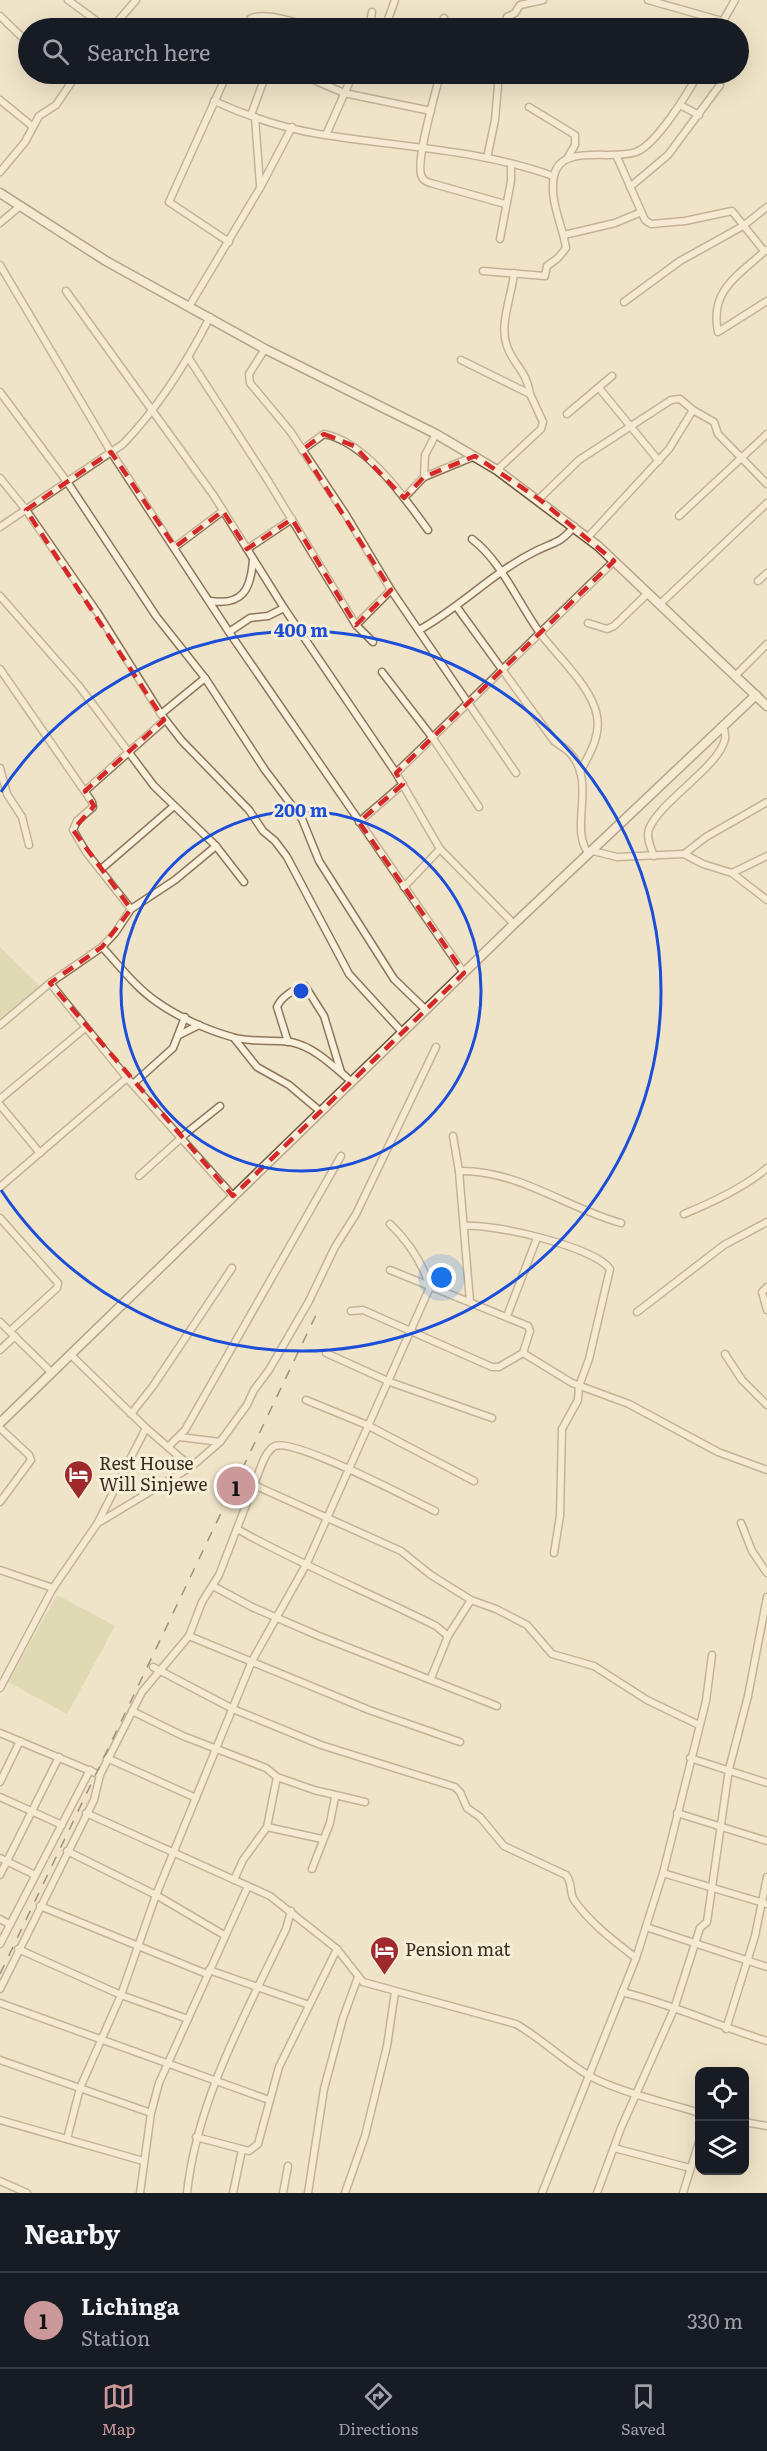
<!DOCTYPE html>
<html lang="en">
<head>
<meta charset="utf-8">
<style>
	:root { --surface:#171b24; --page:#20242c; --text:#f1f3f6; --muted:#9ea1a6; --line:#363941; --accent:#cc999b }
	body { margin:0; font-family:Literata,serif; background:var(--page); color:var(--text) }
	.controls { position:absolute; right:18px; bottom:18px; display:grid; overflow:hidden; border-radius:12px; box-shadow:0 6px 24px #0002 }
	.controls button { width:54px; height:54px; display:grid; place-items:center; padding:0; border:0; border-bottom:2px solid var(--line); background:var(--surface); color:var(--text); font:30px sans-serif }
	.you { position:absolute; left:442px; top:1278px; width:21px; height:21px; margin:-15px; border:4px solid #fff; border-radius:50%; background:#1a73e8; box-shadow:0 0 0 9px #1a73e833 }
	.badge { display:grid; place-items:center; width:39px; height:39px; border-radius:50%; background:var(--accent); color:#111; font-size:20px; font-weight:700 }
	.pin { position:absolute; translate:-50% -50%; border:3px solid #fff; box-shadow:0 2px 6px #0006 }
	.list { margin:0; padding:0; list-style:none }
	h2 { display:flex; justify-content:space-between; align-items:center; height:78px; margin:0; padding:0 24px; font-size:26px }
	h2 small { font-size:20px; font-weight:400; color:var(--muted) }
	.list li { display:grid; grid-template-columns:39px 1fr auto; gap:18px; align-items:center; box-sizing:border-box; height:96px; padding:0 24px; border-top:2px solid var(--line) }
	.list b { display:block; font-size:22px; white-space:nowrap }
	.list p { margin:0; font-size:20px; white-space:nowrap; color:var(--muted) }
	.list em { font-size:20px; font-style:normal; color:var(--muted) }
	.icon { flex:none; width:33px; height:33px; fill:none; stroke:currentColor; stroke-width:2; stroke-linecap:round; stroke-linejoin:round }
	.map { position:relative; flex:none; width:767px; height:2193px; overflow:hidden }
	.search { position:absolute; background:var(--surface); box-shadow:0 6px 24px #0002; left:18px; right:18px; top:18px; height:66px; display:flex; align-items:center; gap:15px; box-sizing:border-box; padding:0 21px; border-radius:33px; color:var(--muted); font-size:22px }
	.sheet { height:174px; background:var(--surface) }
	nav { display:flex; justify-content:space-around; align-items:center; box-sizing:border-box; height:84px; border-top:2px solid var(--line); background:var(--surface); font-size:16px; color:var(--muted) }
	nav a { display:grid; justify-items:center; gap:3px }
	nav .on { color:var(--accent) }
	.map>svg:first-child { display:block }
	.green { fill:#c9cf9b }
	.lines { fill:none; stroke-linecap:round; stroke-linejoin:round }
	.street-casing { stroke:#8d765c; stroke-width:9 }
	.secondary-casing { stroke:#6f573f; stroke-width:11 }
	.street { stroke:#faf1dc; stroke-width:6 }
	.secondary { stroke:#faf1dc; stroke-width:8 }
	.rail { stroke:#3d2e20; stroke-width:1.5; stroke-dasharray:10 10; stroke-linecap:butt }
	.marked { fill:none; stroke:#d62828; stroke-width:4.5; stroke-dasharray:12 8; stroke-linejoin:round }
	.ring { fill:none; stroke:#1d4ed8; stroke-width:3 }
	.labels { text-anchor:middle; stroke-width:6; stroke-linejoin:round; paint-order:stroke }
	.poi-label { font-size:18px; fill:#3d2e20; stroke:#f7eed8; text-anchor:start }
	.centre { fill:#1d4ed8; stroke:#f7eed8; stroke-width:3 }
	.ring-label { font-size:18px; text-anchor:middle; font-weight:bold; fill:#1d4ed8; stroke:#f7eed8; stroke-width:6; stroke-linejoin:round; paint-order:stroke }
</style>
</head>
<body>
<div class="map">
<svg width="767" height="2193" viewBox="0 0 767 2193">
	<rect width="100%" height="100%" fill="#f0e4c8"/>
	<g class="green">
		<path d="M0,947L40,986L0,1019Z"/>
		<path d="M57,1595L115,1626L67,1714L8,1682Z"/>
	</g>
	<g class="lines">
		<defs>
			<g id="street">
				<path d="M68,0L106,28"/>
				<path d="M648,0L722,21"/>
				<path d="M0,16L28,43"/>
				<path d="M444,18L446,28"/>
				<path d="M112,28L136,0"/>
				<path d="M247,28L250,19C260,11 301,23 313,28"/>
				<path d="M369,28L372,12"/>
				<path d="M385,28L395,0"/>
				<path d="M505,28L507,17L515,13L520,5L543,0"/>
				<path d="M719,28L735,0"/>
				<path d="M227,74L169,202L229,242"/>
				<path d="M300,74L344,93L431,111"/>
				<path d="M440,74C436,92 414,164 422,177C424,182 430,183 434,184L505,204"/>
				<path d="M0,100L32,126"/>
				<path d="M214,101C247,116 283,128 319,134C397,147 479,149 553,176"/>
				<path d="M680,105L699,115"/>
				<path d="M529,107L575,135V145L568,157"/>
				<path d="M251,115L266,74"/>
				<path d="M255,117L260,185"/>
				<path d="M326,135L353,74"/>
				<path d="M617,157L645,220L651,224L685,221L732,211L764,251"/>
				<path d="M487,158L495,120L499,74"/>
				<path d="M0,172L25,142L39,116L56,105L77,74"/>
				<path d="M630,187L668,155L720,85"/>
				<path d="M0,223L19,207"/>
				<path d="M564,235L615,223L639,213"/>
				<path d="M500,239L511,181V164"/>
				<path d="M766,250C739,275 709,290 718,332L767,301"/>
				<path d="M0,265L111,452L229,632L464,973"/>
				<path d="M483,271L545,276L547,266L558,258L566,248C562,223 549,201 554,176C560,143 612,161 636,152C656,145 688,93 698,74"/>
				<path d="M514,273C512,295 500,322 506,343C511,363 527,370 530,394"/>
				<path d="M66,291L214,496L284,608L396,773L440,849L514,924"/>
				<path d="M624,302L680,261L743,226L767,207"/>
				<path d="M190,305L260,188L292,127"/>
				<path d="M265,349L249,374L250,383L290,431L346,515L391,590L516,773"/>
				<path d="M188,357L267,479L356,625L373,642"/>
				<path d="M461,360L530,394L543,422L541,429L497,470"/>
				<path d="M599,388L659,461"/>
				<path d="M0,392L68,483L156,616L205,678L265,770L302,819L319,861L394,979L426,1010"/>
				<path d="M693,410L714,422L718,434L767,484"/>
				<path d="M567,414L612,376"/>
				<path d="M302,450L324,434C366,442 404,497 428,530"/>
				<path d="M424,477L425,455L436,434"/>
				<path d="M0,478L26,510L97,612L161,714L182,741L249,810L263,831L275,841L287,857L349,974L402,1032"/>
				<path d="M404,498L424,477L475,456"/>
				<path d="M539,499L579,460L671,400L680,399L693,410L669,449L588,537"/>
				<path d="M679,516L767,434"/>
				<path d="M0,527L123,444C159,407 187,362 210,317"/>
				<path d="M472,539C502,562 518,603 540,633C557,656 592,687 597,716C601,736 589,755 580,772"/>
				<path d="M175,547L223,511"/>
				<path d="M247,549L292,519"/>
				<path d="M758,581L767,573"/>
				<path d="M0,596L79,686L154,786L216,846L244,882"/>
				<path d="M210,601C243,606 251,589 253,559"/>
				<path d="M660,604L767,503"/>
				<path d="M456,606L554,741C559,745 565,748 569,752C598,782 568,828 589,854"/>
				<path d="M588,623L607,629L614,626L648,593"/>
				<path d="M356,625L391,590"/>
				<path d="M419,630C461,607 493,572 536,551C552,543 563,542 574,526"/>
				<path d="M229,632L250,618L268,616L284,608"/>
				<path d="M0,669L92,802L93,807L77,821L73,830L86,852L131,909"/>
				<path d="M382,672L432,737L479,807"/>
				<path d="M735,676L767,644"/>
				<path d="M161,714L205,678"/>
				<path d="M0,768L7,794L22,817L29,845"/>
				<path d="M396,773L614,561"/>
				<path d="M85,791L165,720"/>
				<path d="M359,822L403,784"/>
				<path d="M593,851L617,857L684,854L703,864L732,873L767,900"/>
				<path d="M684,854L706,837L767,802"/>
				<path d="M654,856C651,848 646,838 649,829C661,800 719,767 725,739C726,736 724,729 723,725"/>
				<path d="M100,870L174,806"/>
				<path d="M732,873L767,856"/>
				<path d="M404,887L440,849"/>
				<path d="M102,947C119,965 136,988 157,1002C178,1017 207,1030 232,1037C251,1043 271,1039 291,1042C315,1047 334,1067 352,1082"/>
				<path d="M50,983L127,1078L233,1196"/>
				<path d="M0,1025L50,983L102,947L115,933L131,909L175,880L216,846"/>
				<path d="M179,1035L199,1025"/>
				<path d="M234,1038L257,1067L289,1085L321,1112"/>
				<path d="M288,1042L277,1007C281,997 294,989 305,986L324,1016L341,1072"/>
				<path d="M133,1084L173,1048L185,1017"/>
				<path d="M0,1099L85,1028"/>
				<path d="M0,1105L40,1153"/>
				<path d="M453,1136L459,1171L470,1302"/>
				<path d="M459,1171C519,1170 566,1208 621,1223"/>
				<path d="M139,1176L190,1130L220,1106"/>
				<path d="M0,1187L127,1078"/>
				<path d="M684,1214C711,1203 745,1187 767,1168"/>
				<path d="M0,1218L58,1283L57,1288L10,1331"/>
				<path d="M464,1226C491,1223 593,1246 610,1269L589,1359L579,1386L578,1400L562,1429L560,1516L554,1553"/>
				<path d="M390,1270L528,1326L530,1331L523,1353"/>
				<path d="M767,1287L762,1292L767,1310"/>
				<path d="M351,1311L363,1310L492,1367H499L523,1353L572,1383L629,1404L718,1452L767,1470"/>
				<path d="M637,1312L724,1245L767,1222"/>
				<path d="M507,1316L537,1238"/>
				<path d="M0,1322L52,1373"/>
				<path d="M0,1350L15,1336"/>
				<path d="M326,1353L390,1382L492,1418"/>
				<path d="M725,1354L742,1380L767,1405"/>
				<path d="M306,1400L367,1425L474,1481"/>
				<path d="M131,1414L153,1386L232,1268"/>
				<path d="M0,1428L29,1455L31,1460L0,1502"/>
				<path d="M146,1428L191,1467"/>
				<path d="M180,1437L220,1442L247,1405L254,1390L269,1370L309,1301L335,1247L356,1214L436,1047"/>
				<path d="M168,1447L185,1430L341,1156"/>
				<path d="M254,1485L401,1551L431,1575L471,1600L496,1609L527,1625L552,1654L594,1666L647,1700L699,1725"/>
				<path d="M98,1523L191,1467L220,1442"/>
				<path d="M741,1523L752,1551L767,1573"/>
				<path d="M237,1529C301,1565 370,1593 436,1626L448,1636"/>
				<path d="M0,1570L53,1588"/>
				<path d="M213,1586L252,1607L319,1636L497,1706"/>
				<path d="M189,1636L369,1710L460,1742"/>
				<path d="M153,1667L233,1709L321,1745L455,1787L460,1792L467,1808L480,1817L504,1846L566,1875C573,1883 569,1892 574,1900C590,1923 614,1941 636,1958"/>
				<path d="M431,1678L448,1636L471,1600"/>
				<path d="M0,1688L53,1588L97,1524L146,1428L71,1355"/>
				<path d="M132,1711L183,1736L266,1768L277,1777L314,1790L365,1802"/>
				<path d="M0,1733L100,1775L94,1800L0,1989"/>
				<path d="M107,1758L196,1798"/>
				<path d="M690,1758L767,1783"/>
				<path d="M100,1775L142,1692L189,1636L202,1602L219,1575L260,1469C263,1461 267,1450 275,1446C295,1438 410,1499 435,1511"/>
				<path d="M0,1782L20,1741"/>
				<path d="M0,1797L62,1825"/>
				<path d="M86,1813L270,1896L337,1949L363,1982L516,2024C542,2039 563,2060 588,2075C615,2091 668,2103 700,2113"/>
				<path d="M677,1813L767,1841"/>
				<path d="M267,1827L322,1839"/>
				<path d="M67,1851L156,1895L224,1935"/>
				<path d="M0,1858L35,1875"/>
				<path d="M312,1869L330,1823L335,1797"/>
				<path d="M663,1873L767,1904"/>
				<path d="M0,1875L59,1757"/>
				<path d="M234,1880L243,1860L267,1827L277,1777"/>
				<path d="M40,1906L207,1974"/>
				<path d="M0,1919L9,1924"/>
				<path d="M646,1927L767,1967"/>
				<path d="M0,1944L90,1770"/>
				<path d="M18,1949L121,1995L188,2019"/>
				<path d="M209,1970L309,2005"/>
				<path d="M622,1992C672,2004 718,2026 767,2041"/>
				<path d="M0,2003L269,2100"/>
				<path d="M726,2029L755,1936L767,1877"/>
				<path d="M0,2060L151,2113"/>
				<path d="M0,2120L143,2161"/>
				<path d="M744,2122L767,2126"/>
				<path d="M196,2137L249,2151L258,2144L279,2067L337,1949"/>
				<path d="M67,2139L80,2088L121,1995L156,1895L252,1661L307,1563L430,1287C422,1262 409,1242 390,1224"/>
				<path d="M614,2148L690,2168"/>
				<path d="M0,2181L27,2193"/>
				<path d="M140,2193L151,2113L159,2083L248,1886"/>
				<path d="M187,2193C197,2100 246,2013 286,1929L291,1911"/>
				<path d="M233,2193L242,2150"/>
				<path d="M283,2193L288,2166"/>
				<path d="M308,2193L324,2089L343,2018L358,1977"/>
				<path d="M345,2193L365,2136L387,2046L395,1992"/>
				<path d="M542,2193L636,1958L663,1873L706,1701L712,1655"/>
				<path d="M597,2193L621,2128L674,2009L700,1928L707,1922L729,1769L748,1696L767,1597"/>
				<path d="M683,2193L700,2139"/>
			</g>
			<g id="secondary">
				<path d="M0,193L106,261L265,349L436,434L497,470L598,546L767,706"/>
				<path d="M0,1423L514,924L756,695"/>
			</g>
		</defs>
		<use href="#street" class="street-casing"/>
		<use href="#secondary" class="secondary-casing"/>
		<use href="#street" class="street"/>
		<use href="#secondary" class="secondary"/>
		<path class="rail" d="M0,1974L316,1315"/>
	</g>
	<path d="M0 0H767V2193H0ZM324,434L354,446L404,498L424,477L475,456L539,499L614,561L396,773L403,784L359,822L464,973L233,1196L50,983L102,947L131,909L73,830L94,806L85,791L164,720L26,510L111,452L175,547L223,511L247,549L292,519L356,625L391,590L302,450Z" fill="#f0e4c8" fill-opacity=".55" fill-rule="evenodd"/>
	<path class="marked" d="M324,434L354,446L404,498L424,477L475,456L539,499L614,561L396,773L403,784L359,822L464,973L233,1196L50,983L102,947L131,909L73,830L94,806L85,791L164,720L26,510L111,452L175,547L223,511L247,549L292,519L356,625L391,590L302,450Z"/>
	<g class="ring">
		<circle cx="301" cy="991" r="180"/>
		<path d="M1 792A360 360 0 1 1 1 1190"/>
	</g>
	<defs>
		<symbol id="hotel-pin" viewBox="-11 -11 22 30"><path d="M0 17L-7.5 6A9.5 9.5 0 1 1 7.5 6Z" fill="#9e2a2b" stroke="#f7eed8"/><path d="M-6-4.5h1.5V1H6V5H4.5V3h-9V5H-6ZM-4 0a1.8 1.8 0 1 1 3.6 0ZM.5 0V-2.5h3Q6-2.5 6 0Z" fill="#fff"/></symbol>
	</defs>
	<g fill-rule="evenodd">
		<use href="#hotel-pin" x="62" y="1458" width="33" height="45"/>
		<use href="#hotel-pin" x="368" y="1934" width="33" height="45"/>
	</g>
	<g class="labels">
		<g class="poi-label">
			<text x="99" y="1470">Rest House<tspan x="99" dy="21">Will Sinjewe</tspan></text>
			<text x="405" y="1956">Pension mat</text>
		</g>
	</g>
	<circle cx="301" cy="991" r="9" class="centre"/>
	<g class="ring-label">
		<text x="301" y="637">400 m</text>
		<text x="301" y="817">200 m</text>
	</g>
</svg>
<div class="controls">
<button><svg class="icon" aria-label="locate" viewBox="0 0 24 24"><circle cx="12" cy="12" r="6"/><path d="M12 2v4M12 18v4M2 12h4M18 12h4"/></svg></button>
<button><svg class="icon" aria-label="layers" viewBox="0 0 24 24"><path d="M12 4l9 5-9 5-9-5zM3 14l9 5 9-5"/></svg></button>
</div>
<div class="you"></div>
<div class="pin badge" style="left:236px;top:1486px">1</div>
<div class="search"><svg class="icon" aria-label="search" viewBox="0 0 24 24"><circle cx="10" cy="10" r="6"/><path d="M15 15l6 6"/></svg>Search here</div>
</div>
<section class="sheet">
<h2>Nearby<small></small></h2>
<ul class="list">
<li><span class="badge">1</span><div><b>Lichinga</b><p>Station</p></div><em>330 m</em></li>
</ul>
</section>
<nav>
<a class="on"><svg class="icon" aria-label="map" viewBox="0 0 24 24"><path d="M3 6l6-2 6 2 6-2v14l-6 2-6-2-6 2zM9 4v14M15 6v14"/></svg>Map</a>
<a><svg class="icon" aria-label="directions" viewBox="0 0 24 24"><path d="M12 3l9 9-9 9-9-9zM9 14v-3h6M13 9l2 2-2 2"/></svg>Directions</a>
<a><svg class="icon" aria-label="saved" viewBox="0 0 24 24"><path d="M7 4h10v16l-5-4-5 4z"/></svg>Saved</a>
</nav>
</body>
</html>
